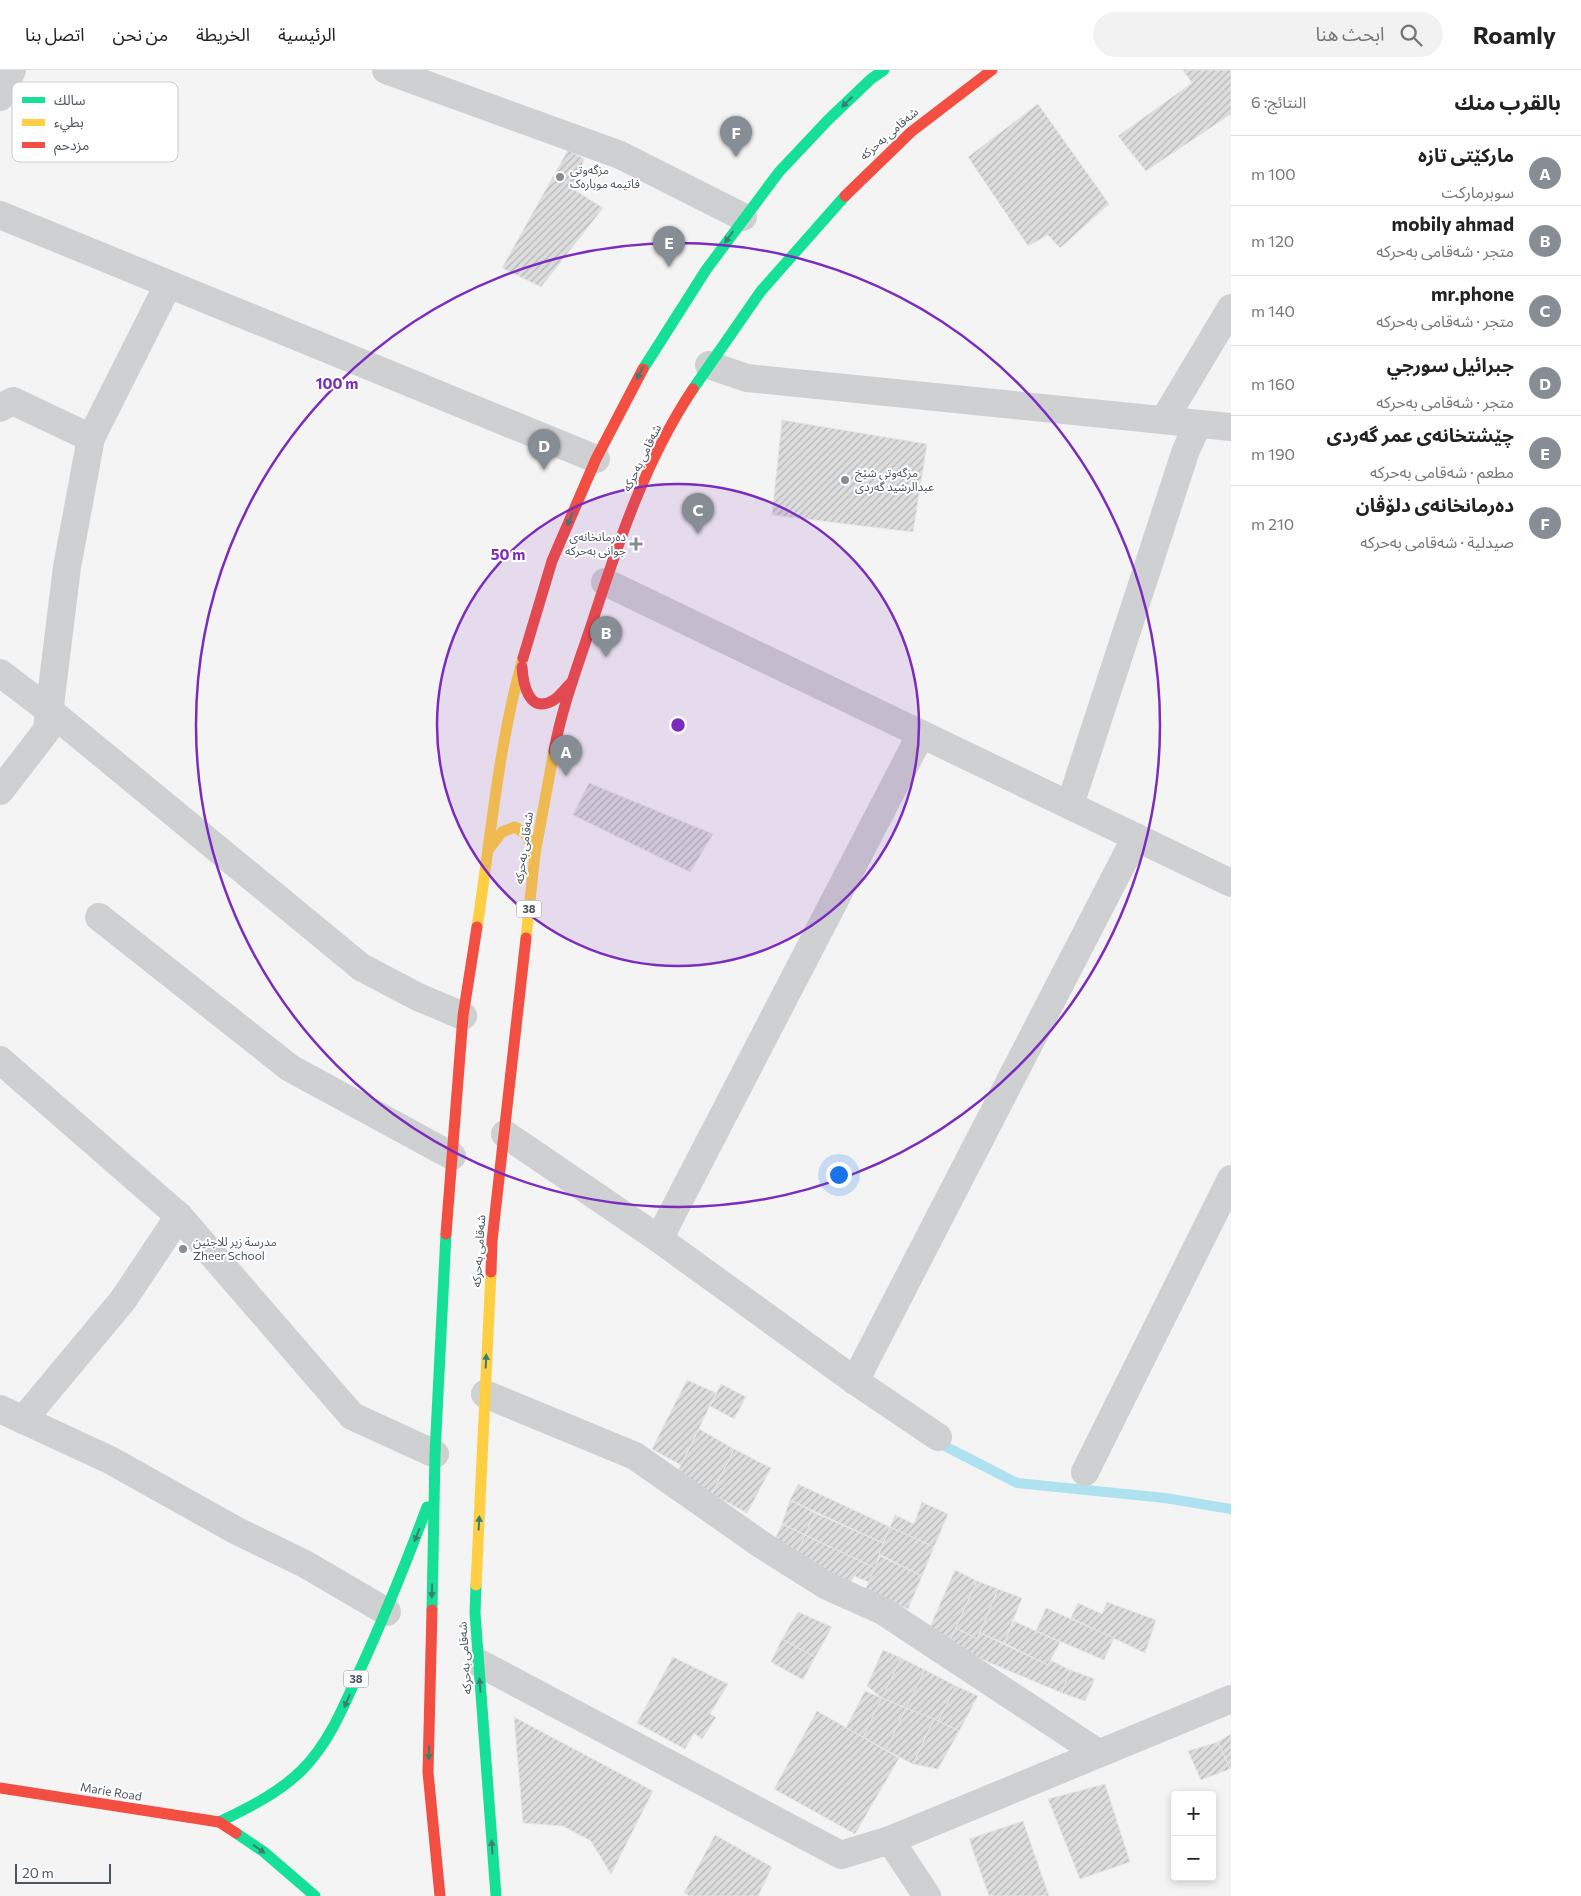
<!DOCTYPE html>
<html lang="ar">
<head>
<meta charset="utf-8">
<style>
	:root { --surface:#fff; --page:#f2f2f2; --text:#222; --muted:#767676; --line:#e0e0e0; --accent:#868d94 }
	body { margin:0; font-family:Commissioner,"Noto Sans Arabic",sans-serif; background:var(--page); color:var(--text); direction:rtl }
	.controls { position:absolute; right:15px; bottom:15px; display:grid; overflow:hidden; border-radius:5px; box-shadow:0 2px 8px #0003 }
	.controls button { width:45px; height:45px; display:grid; place-items:center; padding:0; border:0; border-bottom:1px solid var(--line); background:var(--surface); color:var(--text); font:25px sans-serif }
	.scale { position:absolute; left:15px; bottom:12px; width:96px; box-sizing:border-box; padding-left:5px; border:2px solid #4a5661; border-top:0; font-size:14px; line-height:18px; white-space:nowrap; color:#4a5661; -webkit-text-stroke:4px #fff; paint-order:stroke }
	.you { position:absolute; left:838px; top:1104px; width:18px; height:18px; margin:-12px; border:4px solid #fff; border-radius:50%; background:#1a73e8; box-shadow:0 0 0 8px #1a73e833 }
	.badge { display:grid; place-items:center; width:32px; height:32px; border-radius:50%; background:var(--accent); color:#fff; font-size:16px; font-weight:700 }
	.pin { position:absolute; translate:-50% -41px; filter:drop-shadow(0 1px 2px #0008) }
	.pin::after { content:''; position:absolute; top:26px; width:18px; height:15px; background:inherit; clip-path:polygon(0 0,100% 0,50% 100%) }
	.list { margin:0; padding:0; list-style:none }
	h2 { display:flex; justify-content:space-between; align-items:center; height:65px; margin:0; padding:0 20px; font-size:21px }
	h2 small { font-size:16px; font-weight:400; color:var(--muted) }
	.list li { display:grid; grid-template-columns:32px 1fr auto; gap:15px; align-items:center; box-sizing:border-box; height:70px; padding:0 20px; border-top:1px solid var(--line) }
	.list b { display:block; font-size:19px; white-space:nowrap }
	.list p { margin:0; font-size:16px; white-space:nowrap; color:var(--muted) }
	.list em { font-size:16px; font-style:normal; color:var(--muted) }
	.icon { flex:none; width:28px; height:28px; fill:none; stroke:currentColor; stroke-width:2; stroke-linecap:round; stroke-linejoin:round }
	.map { position:relative; flex:none; width:1231px; height:1826px; overflow:hidden; direction:ltr }
	header { display:flex; align-items:center; gap:30px; box-sizing:border-box; height:70px; padding:0 25px; background:var(--surface); border-bottom:1px solid var(--line) }
	header strong { font-size:24px }
	nav { display:flex; gap:28px; margin-inline-start:auto; font-size:18px }
	.search { width:350px; height:45px; background:var(--page); display:flex; align-items:center; gap:12px; box-sizing:border-box; padding:0 18px; border-radius:28px; color:var(--muted); font-size:19px }
	main { display:flex }
	aside { flex:1; background:var(--surface) }
	.map>svg:first-child { display:block }
	.lines { fill:none; stroke-linecap:round; stroke-linejoin:round }
	.stream { stroke:#aee2f0; stroke-width:10 }
	.building { fill:url(#building-hatch); stroke:#e5e6e7 }
	.street { stroke:#ced0d2; stroke-width:28 }
	.fast { stroke:#16e098; stroke-width:11 }
	.slow { stroke:#ffcf43; stroke-width:11 }
	.jam { stroke:#f24e42; stroke-width:11 }
	.oneway { fill:#3a7f72 }
	.ring { fill:none; stroke:#7b2cbf; stroke-width:2.5 }
	.poi-dot { fill:#868d94; stroke:#fff; stroke-width:2 }
	.labels { text-anchor:middle; stroke-width:4; stroke-linejoin:round; paint-order:stroke }
	.shield { fill:#fff; stroke:#808990; stroke-width:1 }
	.shield-label { font-size:11px; font-weight:bold; fill:#4a5661 }
	.street-label { font-size:12px; fill:#4a5661; stroke:#fff }
	.poi-label { font-size:12px; fill:#4a5661; stroke:#fff; text-anchor:start }
	.key { fill:#fff; stroke:#c9ccd0; stroke-width:1 }
	.key-label { font-size:14px; fill:#4a5661 }
	.centre { fill:#7b2cbf; stroke:#fff; stroke-width:2.5 }
	.ring-label { font-size:15px; text-anchor:middle; font-weight:bold; fill:#7b2cbf; stroke:#fff; stroke-width:4; stroke-linejoin:round; paint-order:stroke }
</style>
</head>
<body>
<header>
<strong>Roamly</strong>
<div class="search"><svg class="icon" aria-label="search" viewBox="0 0 24 24"><circle cx="10" cy="10" r="6"/><path d="M15 15l6 6"/></svg>ابحث هنا</div>
<nav><a>الرئيسية</a><a>الخريطة</a><a>من نحن</a><a>اتصل بنا</a></nav>
</header>
<main>
<aside>
<h2>بالقرب منك<small>النتائج: 6</small></h2>
<ul class="list">
<li><span class="badge">A</span><div><b>مارکێتی تازە</b><p>سوبرماركت</p></div><em>100 m</em></li>
<li><span class="badge">B</span><div><b>mobily ahmad</b><p>متجر · شەقامی بەحرکە</p></div><em>120 m</em></li>
<li><span class="badge">C</span><div><b>mr.phone</b><p>متجر · شەقامی بەحرکە</p></div><em>140 m</em></li>
<li><span class="badge">D</span><div><b>جبرائيل سورجي</b><p>متجر · شەقامی بەحرکە</p></div><em>160 m</em></li>
<li><span class="badge">E</span><div><b>چێشتخانەی عمر گەردی</b><p>مطعم · شەقامی بەحرکە</p></div><em>190 m</em></li>
<li><span class="badge">F</span><div><b>دەرمانخانەی دلۆڤان</b><p>صيدلية · شەقامی بەحرکە</p></div><em>210 m</em></li>
</ul>
</aside>
<div class="map">
<svg width="1231" height="1826" viewBox="0 0 1231 1826">
	<defs>
		<pattern id="building-hatch" width="6" height="6" patternUnits="userSpaceOnUse" patternTransform="scale(1.25)"><rect width="6" height="6" fill="#ddddde"/><path d="M-1 1l2-2M0 6l6-6M5 7l2-2" fill="none" stroke="#b5b6b7"/></pattern>
	</defs>
	<rect width="100%" height="100%" fill="#f4f4f4"/>
	<g class="lines">
		<path class="stream" d="M935,1371L1017,1413L1165,1428L1231,1439"/>
	</g>
	<g class="building">
		<path d="M1183,0H1231V44L1146,101L1118,66L1192,13Z"/>
		<path d="M1038,34L1109,134L1060,178L1048,165L1028,176L968,87Z"/>
		<path d="M568,80L584,89L573,119L603,138L541,217L502,198Z"/>
		<path d="M782,350L927,374L913,462L772,445Z"/>
		<path d="M589,713L713,764L690,802L573,745Z"/>
		<path d="M687,1310L716,1323L681,1395L652,1379Z"/>
		<path d="M721,1314L746,1327L734,1349L710,1336Z"/>
		<path d="M699,1359L734,1379L712,1424L677,1403Z"/>
		<path d="M734,1379L771,1398L747,1443L712,1424Z"/>
		<path d="M798,1414L890,1457L883,1473L790,1430Z"/>
		<path d="M790,1430L815,1443L805,1465L782,1454Z"/>
		<path d="M922,1432L948,1444L934,1477L890,1457L895,1445L914,1454Z"/>
		<path d="M815,1443L883,1473L875,1498L805,1465Z"/>
		<path d="M782,1454L805,1465L797,1485L773,1474Z"/>
		<path d="M890,1457L934,1477L922,1506L879,1484Z"/>
		<path d="M805,1465L875,1498L869,1512L854,1506L849,1515L794,1490Z"/>
		<path d="M880,1486L922,1506L908,1539L865,1520Z"/>
		<path d="M955,1500L977,1511L948,1575L926,1566Z"/>
		<path d="M977,1511L998,1519L977,1569L956,1558Z"/>
		<path d="M998,1519L1022,1528L1004,1573L980,1563Z"/>
		<path d="M1107,1532L1156,1550L1145,1583L1071,1548L1078,1533L1102,1544Z"/>
		<path d="M1046,1538L1114,1568L1104,1590L1036,1561Z"/>
		<path d="M798,1542L832,1557L815,1587L782,1569Z"/>
		<path d="M1014,1551L1060,1572L1048,1595L1004,1573Z"/>
		<path d="M956,1558L977,1569L980,1563L1048,1595L1050,1590L1070,1600L1062,1623L948,1575Z"/>
		<path d="M782,1569L815,1587L803,1610L771,1592Z"/>
		<path d="M883,1580L901,1588L882,1628L867,1616Z"/>
		<path d="M673,1587L728,1614L710,1644L716,1647L702,1669L694,1663L685,1679L637,1653Z"/>
		<path d="M901,1588L925,1600L906,1638L882,1628Z"/>
		<path d="M925,1600L956,1616L938,1651L906,1638Z"/>
		<path d="M1070,1600L1095,1609L1085,1631L1062,1623Z"/>
		<path d="M956,1616L978,1626L959,1661L938,1651Z"/>
		<path d="M865,1621L882,1628L863,1667L846,1658Z"/>
		<path d="M882,1628L906,1638L886,1680L863,1667Z"/>
		<path d="M906,1638L934,1649L913,1694L886,1680Z"/>
		<path d="M817,1641L899,1688L855,1764L774,1719Z"/>
		<path d="M514,1647L653,1721L611,1804L591,1771L563,1756L523,1753Z"/>
		<path d="M934,1649L959,1661L938,1699L913,1694Z"/>
		<path d="M1231,1664V1698L1230,1699L1218,1672Z"/>
		<path d="M1218,1672L1230,1699L1201,1710L1188,1681Z"/>
		<path d="M1105,1714L1130,1792L1080,1809L1048,1729Z"/>
		<path d="M1023,1751L1049,1826H989L969,1769Z"/>
		<path d="M715,1765L772,1797L758,1826H690L684,1823Z"/>
	</g>
	<g class="lines">
		<g class="street">
			<path d="M386,0L620,85L743,147"/>
			<path d="M0,27L12,0"/>
			<path d="M0,145L596,389"/>
			<path d="M709,295L747,308L1231,357"/>
			<path d="M0,338L13,331L91,368"/>
			<path d="M1164,350L1231,238"/>
			<path d="M605,512L1231,813"/>
			<path d="M0,603L50,641L361,897L418,927L463,946"/>
			<path d="M0,721L47,660L67,497L91,368L168,215"/>
			<path d="M1070,735L1186,380L1198,354"/>
			<path d="M99,847L290,998L452,1086"/>
			<path d="M0,990L179,1146L352,1346L435,1384"/>
			<path d="M505,1064L659,1169L855,1311L938,1367"/>
			<path d="M659,1169L921,664"/>
			<path d="M855,1311L1136,767"/>
			<path d="M485,1324L635,1386L762,1475L827,1516L883,1541L1098,1683"/>
			<path d="M0,1339L110,1390L237,1461L305,1494L387,1542"/>
			<path d="M23,1350L123,1230L179,1146"/>
			<path d="M1085,1402L1231,1109"/>
			<path d="M479,1593L841,1785L890,1770L927,1826"/>
			<path d="M890,1770L1231,1629"/>
		</g>
		<g class="fast">
			<path d="M643,299L706,200L779,102L828,50L871,9L884,0"/>
			<path d="M693,319L761,221L845,126"/>
			<path d="M476,1515L475,1543L496,1826"/>
			<path d="M432,1540L435,1384L446,1164"/>
			<path d="M219,1752C248,1738 279,1723 302,1700C329,1673 344,1636 359,1602C384,1548 406,1493 427,1437"/>
			<path d="M236,1763L264,1782L315,1826"/>
		</g>
		<g class="slow">
			<path d="M489,779L502,762L515,757L526,764L535,784"/>
			<path d="M477,857C491,767 498,676 523,588"/>
			<path d="M526,868L535,784L554,681"/>
			<path d="M476,1515L491,1202"/>
		</g>
		<g class="jam">
			<path d="M845,126L911,62L992,0"/>
			<path d="M523,588L552,491L596,389L643,299"/>
			<path d="M522,597C523,612 528,644 552,631C560,627 565,618 572,612"/>
			<path d="M554,681C562,637 578,595 592,553C618,473 646,389 693,319"/>
			<path d="M446,1164L463,946L477,857"/>
			<path d="M491,1202L492,1171L526,868"/>
			<path d="M432,1540L428,1702L440,1826"/>
			<path d="M0,1718L219,1752L236,1763"/>
		</g>
	</g>
	<defs><path id="oneway-solid" d="M-6-.8H1V-3.2L6.5 0L1 3.2V.8H-6Z" transform="scale(1.25)"/></defs>
	<g class="oneway">
		<use href="#oneway-solid" transform="translate(847 32) rotate(136)"/>
		<use href="#oneway-solid" transform="translate(729 167) rotate(125)"/>
		<use href="#oneway-solid" transform="translate(640 303) rotate(117)"/>
		<use href="#oneway-solid" transform="translate(570 449) rotate(113)"/>
		<use href="#oneway-solid" transform="translate(486 1291) rotate(-87)"/>
		<use href="#oneway-solid" transform="translate(479 1453) rotate(-87)"/>
		<use href="#oneway-solid" transform="translate(417 1465) rotate(111)"/>
		<use href="#oneway-solid" transform="translate(432 1521) rotate(91)"/>
		<use href="#oneway-solid" transform="translate(480 1615) rotate(-94)"/>
		<use href="#oneway-solid" transform="translate(347 1631) rotate(113)"/>
		<use href="#oneway-solid" transform="translate(429 1683) rotate(91)"/>
		<use href="#oneway-solid" transform="translate(492 1777) rotate(-94)"/>
		<use href="#oneway-solid" transform="translate(259 1779) rotate(35)"/>
	</g>
	<circle cx="678" cy="655" r="241" fill="#7b2cbf" fill-opacity=".12"/>
	<g class="ring">
		<circle cx="678" cy="655" r="241"/>
		<circle cx="678" cy="655" r="482"/>
	</g>
	<g class="poi-dot">
		<circle cx="560" cy="107" r="5"/>
		<circle cx="845" cy="410" r="5"/>
		<path d="M633.5 466.5h5v5h5v5h-5v5h-5v-5h-5v-5h5z"/>
		<circle cx="183" cy="1179" r="5"/>
	</g>
	<g class="labels">
		<g class="shield">
			<rect x="516.5" y="830.5" width="25" height="17" rx="4"/>
			<rect x="343.5" y="1600.5" width="25" height="17" rx="4"/>
		</g>
		<g class="shield-label">
			<text x="529" y="843">38</text>
			<text x="356" y="1613">38</text>
		</g>
		<g class="street-label">
			<text transform="translate(889 64) rotate(-41)" y="4">شەقامی بەحرکە</text>
			<text transform="translate(642 388) rotate(-64)" y="4">شەقامی بەحرکە</text>
			<text transform="translate(524 778) rotate(-82)" y="4">شەقامی بەحرکە</text>
			<text transform="translate(479 1181) rotate(-86)" y="4">شەقامی بەحرکە</text>
			<text transform="translate(465 1588) rotate(-94)" y="4">شەقامی بەحرکە</text>
			<text transform="translate(111 1722) rotate(9)" y="4">Marie Road</text>
		</g>
		<g class="poi-label">
			<text x="570" y="104">مزگەوتی<tspan x="570" dy="14">فاتیمە موبارەک</tspan></text>
			<text x="855" y="407">مزگەوتی شێخ<tspan x="855" dy="14">عبدالرشید گەردی</tspan></text>
			<text x="626" y="471" text-anchor="end">دەرمانخانەی<tspan x="626" dy="14">جوانی بەحرکە</tspan></text>
			<text x="193" y="1176">مدرسة زير للاجئين<tspan x="193" dy="14">Zheer School</tspan></text>
		</g>
	</g>
	<rect x="12" y="12" width="166" height="80" rx="8" class="key"/>
	<rect x="22" y="27" width="23" height="6" fill="#16e098"/>
	<rect x="22" y="49" width="23" height="7" fill="#ffcf43"/>
	<rect x="22" y="72" width="23" height="6" fill="#f24e42"/>
	<g class="key-label">
		<text x="54" y="35">سالك</text>
		<text x="54" y="57">بطيء</text>
		<text x="54" y="80">مزدحم</text>
	</g>
	<circle cx="678" cy="655" r="8" class="centre"/>
	<g class="ring-label">
		<text x="337" y="319">100 m</text>
		<text x="508" y="490">50 m</text>
	</g>
</svg>
<div class="controls">
<button>+</button>
<button>−</button>
</div>
<div class="scale">20 m</div>
<div class="you"></div>
<div class="pin badge" style="left:566px;top:706px">A</div>
<div class="pin badge" style="left:606px;top:587px">B</div>
<div class="pin badge" style="left:698px;top:464px">C</div>
<div class="pin badge" style="left:544px;top:400px">D</div>
<div class="pin badge" style="left:669px;top:197px">E</div>
<div class="pin badge" style="left:736px;top:87px">F</div>
</div>
</main>
</body>
</html>
